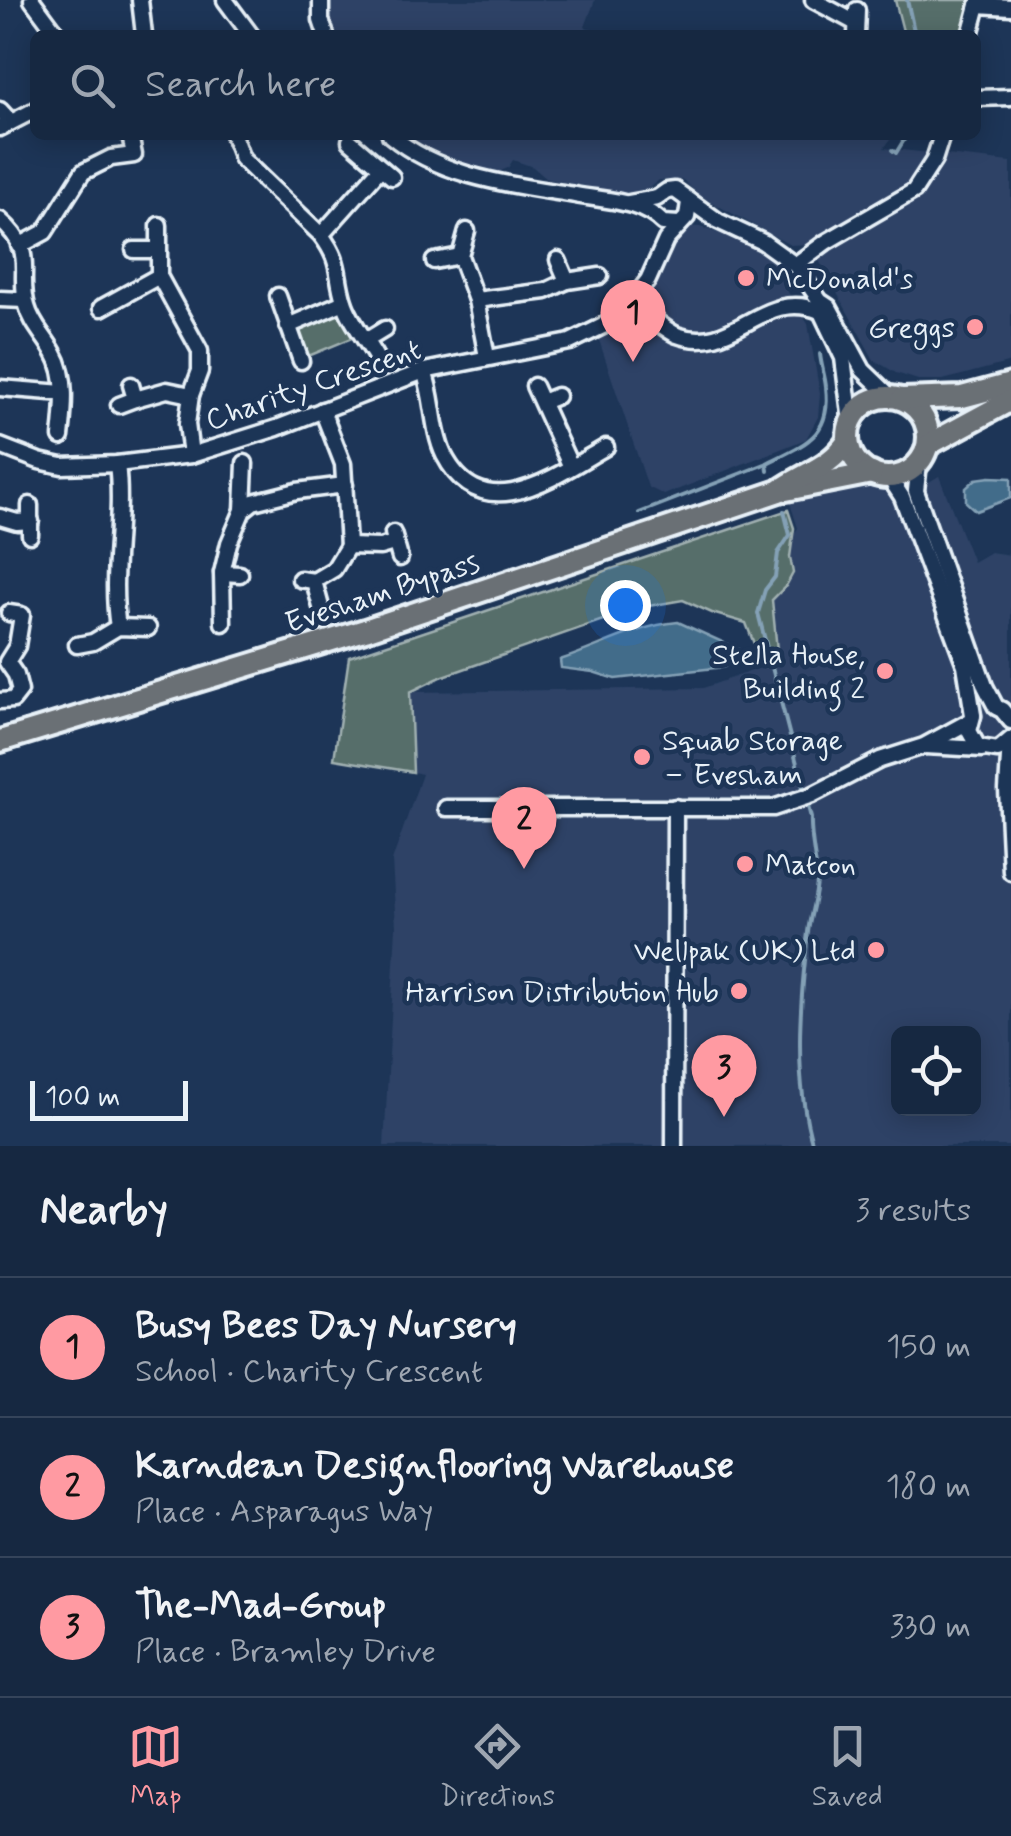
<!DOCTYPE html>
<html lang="en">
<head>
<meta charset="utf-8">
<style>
	:root { --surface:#162841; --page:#1f3048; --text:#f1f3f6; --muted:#9ea6b1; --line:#35445a; --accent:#ff9aa2 }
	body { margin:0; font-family:Mynerve,sans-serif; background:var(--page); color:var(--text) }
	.controls { position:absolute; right:30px; bottom:30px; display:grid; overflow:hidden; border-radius:15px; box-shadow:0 5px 25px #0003 }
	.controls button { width:90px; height:90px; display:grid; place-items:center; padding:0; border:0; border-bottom:2px solid var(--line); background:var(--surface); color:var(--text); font:50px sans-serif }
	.scale { position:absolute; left:30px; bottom:25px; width:158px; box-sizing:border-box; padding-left:10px; border:5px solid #e8f1f8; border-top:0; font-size:28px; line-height:35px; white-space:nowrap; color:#e8f1f8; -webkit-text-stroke:8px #1d3557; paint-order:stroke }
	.you { position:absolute; left:625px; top:605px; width:35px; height:35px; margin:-25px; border:8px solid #fff; border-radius:50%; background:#1a73e8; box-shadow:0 0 0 15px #1a73e833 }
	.badge { display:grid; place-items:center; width:65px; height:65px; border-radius:50%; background:var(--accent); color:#111; font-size:32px; font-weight:700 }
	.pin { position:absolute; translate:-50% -82px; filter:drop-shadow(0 2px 5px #0008) }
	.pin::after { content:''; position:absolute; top:52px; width:35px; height:30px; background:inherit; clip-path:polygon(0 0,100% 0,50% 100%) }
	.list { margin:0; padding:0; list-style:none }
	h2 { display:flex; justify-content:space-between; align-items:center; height:130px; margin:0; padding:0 40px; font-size:42px }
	h2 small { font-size:32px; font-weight:400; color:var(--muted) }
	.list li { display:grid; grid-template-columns:65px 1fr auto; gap:30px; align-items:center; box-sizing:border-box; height:140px; padding:0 40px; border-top:2px solid var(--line) }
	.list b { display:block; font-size:38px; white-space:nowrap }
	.list p { margin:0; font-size:32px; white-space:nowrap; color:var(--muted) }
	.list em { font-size:32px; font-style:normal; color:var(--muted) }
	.icon { flex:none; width:55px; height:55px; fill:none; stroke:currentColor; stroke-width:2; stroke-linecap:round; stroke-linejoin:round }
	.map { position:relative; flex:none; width:1011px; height:1146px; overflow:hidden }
	.search { position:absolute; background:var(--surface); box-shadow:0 5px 25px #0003; left:30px; right:30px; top:30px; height:110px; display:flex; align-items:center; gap:25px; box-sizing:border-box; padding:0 35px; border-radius:15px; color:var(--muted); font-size:38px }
	.sheet { height:550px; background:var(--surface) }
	nav { display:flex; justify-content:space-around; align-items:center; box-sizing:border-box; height:140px; border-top:2px solid var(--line); background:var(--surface); font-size:28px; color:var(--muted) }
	nav a { display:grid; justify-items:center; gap:5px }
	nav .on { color:var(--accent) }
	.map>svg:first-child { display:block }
	.built { fill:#2d4266; fill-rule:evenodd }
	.green { fill:#576e6a; stroke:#a0b0b1; stroke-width:2.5 }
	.water { fill:#426c8a; stroke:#84a1b6; stroke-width:2.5 }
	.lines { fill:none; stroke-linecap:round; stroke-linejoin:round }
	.stream { stroke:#84a1b6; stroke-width:4 }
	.minor-casing { stroke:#e8f1f8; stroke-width:21 }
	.highway-casing { stroke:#e8f1f8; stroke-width:28 }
	.minor { stroke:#1d3557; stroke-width:14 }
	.highway { stroke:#6b6f75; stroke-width:20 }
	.poi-dot { fill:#ff9aa2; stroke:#1d3557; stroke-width:4 }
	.labels { text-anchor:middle; stroke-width:9; stroke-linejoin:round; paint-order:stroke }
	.poi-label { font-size:30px; fill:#e8f1f8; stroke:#1d3557; text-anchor:end }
	.street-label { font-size:30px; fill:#e8f1f8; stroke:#1d3557 }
</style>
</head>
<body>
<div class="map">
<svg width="1011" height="1146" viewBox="0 0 1011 1146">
	<rect width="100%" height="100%" fill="#1d3557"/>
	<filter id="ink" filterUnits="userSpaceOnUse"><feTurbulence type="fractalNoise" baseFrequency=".01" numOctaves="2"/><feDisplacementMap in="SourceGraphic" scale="20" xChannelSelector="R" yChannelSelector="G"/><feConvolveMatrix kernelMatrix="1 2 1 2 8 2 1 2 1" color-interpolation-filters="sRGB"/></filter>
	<g filter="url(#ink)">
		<g class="built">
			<path d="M328,0H595L585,27L618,35H333Z"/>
			<path d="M404,135H894L884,148L1011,162V362L943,380H918L896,373L874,360L810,244L790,245L700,196L683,180H659L643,193L619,192L547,179L533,167L513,160L508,168L498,172L484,171L444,158Z"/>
			<path d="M685,226L700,227L734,238L765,253L790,274L788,292L808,324L820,394L818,417L806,439L664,495L648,487L598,337L630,317L643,314L654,300L652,291L674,231Z"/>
			<path d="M939,476L973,562L990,552L1011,555V1146H384L396,927L392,861L422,774L413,772L410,692L703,688L763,667L744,623L747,600L798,528L789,500L837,487L878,485L889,490L929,482ZM898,1034H974V1108H898Z"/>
		</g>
		<g class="green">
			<path d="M895,0H973L962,35H904Z"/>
			<path d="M341,310L357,336L306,357L297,328Z"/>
			<path d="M788,510L794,528L790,557L793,573L786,586L772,600L778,660L763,667L746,623L712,613L683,600L637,608L441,677L410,692L413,772L334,759L349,657Z"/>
		</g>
		<g class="water">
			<path d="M990,477L1011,478V498L976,511L966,502V488L976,479Z"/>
			<path d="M678,622L738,649L739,657L724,667L615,679L593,672L561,668L560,660C600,647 635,626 678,622Z"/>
		</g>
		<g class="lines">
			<g class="stream">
				<path d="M907,0L915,35"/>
				<path d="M892,150L896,153L907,135"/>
				<path d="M768,471L767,463C805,444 832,436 826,387C825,376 821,365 820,354"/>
				<path d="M784,511L790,535L778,553L775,577L765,590L758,613L811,818C810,839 816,858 817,879C817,897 810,914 808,932C800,1002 793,1078 813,1146"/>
				<path d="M639,513L765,464"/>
			</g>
			<defs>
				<g id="minor">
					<path d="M32,0L58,35"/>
					<path d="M140,0L144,35"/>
					<path d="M225,0L251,35"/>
					<path d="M321,0V20L326,35"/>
					<path d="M813,0L856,23"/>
					<path d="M980,0L978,5L1011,7"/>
					<path d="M856,35L857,10"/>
					<path d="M970,35L978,5"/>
					<path d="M976,98L1011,97"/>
					<path d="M0,110L11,122"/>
					<path d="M0,128L35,110"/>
					<path d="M233,135L242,159L321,235C342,263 335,272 344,301C350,322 369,343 379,363"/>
					<path d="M390,135C442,178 512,185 575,195C607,201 640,200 663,223L679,224"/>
					<path d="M350,141L392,177"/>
					<path d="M629,203L657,198L667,191L675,190L718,221L763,242L795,265L820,301L829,307L863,370L891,397"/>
					<path d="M0,220C38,253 17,270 27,306C32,325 45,336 54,353C68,377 64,410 61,437"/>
					<path d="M159,225V276L200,351V371L191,395L187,424L191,455"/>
					<path d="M467,231L460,256L476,300L487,357"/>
					<path d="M321,235L381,168"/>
					<path d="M19,246L45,232L83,172L111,158L134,155L130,135"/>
					<path d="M134,250H157"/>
					<path d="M558,260L567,281"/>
					<path d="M434,261L460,256"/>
					<path d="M795,265L826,242L914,191L934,160L942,135"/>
					<path d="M278,296L301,361"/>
					<path d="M0,299L25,300"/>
					<path d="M476,300L546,291L567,281L600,276"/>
					<path d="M632,301C646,311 661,328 677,335C735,356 761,287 820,311"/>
					<path d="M101,308L159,276"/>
					<path d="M821,312L843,358L851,422"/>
					<path d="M288,326L344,302"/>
					<path d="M367,340L385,329"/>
					<path d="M424,371C434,398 432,430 444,455C483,531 557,475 606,447"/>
					<path d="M534,386L571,467"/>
					<path d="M0,388L63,393"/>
					<path d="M135,399L167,390L191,395"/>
					<path d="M542,402L557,396"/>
					<path d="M119,405L135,399L131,385"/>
					<path d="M322,410L343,464L348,546"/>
					<path d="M0,446L39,461L62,466L117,464L191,455L277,428L424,371L570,342L603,326L632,301L648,280L666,240L687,217L689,202"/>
					<path d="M919,463L916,491L985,686L996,707L1002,710L1011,721"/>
					<path d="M117,464C124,520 109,572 118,627"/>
					<path d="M889,477L902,497L965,665L973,715"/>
					<path d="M30,505V535"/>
					<path d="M243,510L245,463"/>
					<path d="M0,517L17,522L31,521"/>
					<path d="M393,533L400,558"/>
					<path d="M222,573L240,574"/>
					<path d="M300,579L314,581L321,607"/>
					<path d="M314,581L334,569L348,546L380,547L394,543"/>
					<path d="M223,623L222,573L229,543L243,510L253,502L297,491L345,485"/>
					<path d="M77,645L93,642L118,627L148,628"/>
					<path d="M0,701L13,700L20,691L16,675L7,662L17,646L22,615L9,613"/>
					<path d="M973,716L969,731L978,747L998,750L1011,739"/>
					<path d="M1010,741L1007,790L1011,872"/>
					<path d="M925,746L982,749"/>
					<path d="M446,808H773L812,795L880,760L924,746L970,721"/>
					<path d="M674,1146L675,807"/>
				</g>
				<g id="highway">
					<circle cx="888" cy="437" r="40"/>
					<path d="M902,399L962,397L1011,384"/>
					<path d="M928,445L1011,400"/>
					<path d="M786,490L872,473"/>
					<path d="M0,741L365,630L779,491C804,473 832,467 848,440"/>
				</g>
			</defs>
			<use href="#minor" class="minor-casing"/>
			<use href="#highway" class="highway-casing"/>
			<use href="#minor" class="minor"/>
			<use href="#highway" class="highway"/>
		</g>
	</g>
	<g class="poi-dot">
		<circle cx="746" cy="278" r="10"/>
		<circle cx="975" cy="327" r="10"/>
		<circle cx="885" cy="671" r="10"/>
		<circle cx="642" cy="757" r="10"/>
		<circle cx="745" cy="864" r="10"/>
		<circle cx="876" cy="950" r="10"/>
		<circle cx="739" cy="991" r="10"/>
	</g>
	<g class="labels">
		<g class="poi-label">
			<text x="766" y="288" text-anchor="start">McDonald's</text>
			<text x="955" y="337">Greggs</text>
			<text x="865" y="664">Stella House,<tspan x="865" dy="34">Building 2</tspan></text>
			<text x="662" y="750" text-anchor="start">Squab Storage<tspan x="662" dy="34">– Evesham</tspan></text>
			<text x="765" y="874" text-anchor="start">Matcon</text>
			<text x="856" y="960">Wellpak (UK) Ltd</text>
			<text x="719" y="1001">Harrison Distribution Hub</text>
		</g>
		<g class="street-label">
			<text transform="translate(313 384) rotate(-19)" y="10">Charity Crescent</text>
			<text transform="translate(382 592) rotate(-18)" y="10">Evesham Bypass</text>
		</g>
	</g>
</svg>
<div class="controls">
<button><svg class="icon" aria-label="locate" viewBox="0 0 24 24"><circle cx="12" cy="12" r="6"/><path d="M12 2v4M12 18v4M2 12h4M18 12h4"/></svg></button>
</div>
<div class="scale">100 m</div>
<div class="you"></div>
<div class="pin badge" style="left:633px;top:362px">1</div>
<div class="pin badge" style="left:524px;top:869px">2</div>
<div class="pin badge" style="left:724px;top:1117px">3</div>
<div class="search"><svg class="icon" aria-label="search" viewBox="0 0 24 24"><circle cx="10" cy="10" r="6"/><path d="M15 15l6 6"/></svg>Search here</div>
</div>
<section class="sheet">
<h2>Nearby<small>3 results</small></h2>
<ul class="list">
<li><span class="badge">1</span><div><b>Busy Bees Day Nursery</b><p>School · Charity Crescent</p></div><em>150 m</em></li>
<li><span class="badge">2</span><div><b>Karndean Designflooring Warehouse</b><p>Place · Asparagus Way</p></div><em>180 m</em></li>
<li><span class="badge">3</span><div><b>The-Mad-Group</b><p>Place · Bramley Drive</p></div><em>330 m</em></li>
</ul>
</section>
<nav>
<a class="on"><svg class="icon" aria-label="map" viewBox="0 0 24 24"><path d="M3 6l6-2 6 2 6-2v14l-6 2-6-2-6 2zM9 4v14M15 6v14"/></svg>Map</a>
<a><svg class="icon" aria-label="directions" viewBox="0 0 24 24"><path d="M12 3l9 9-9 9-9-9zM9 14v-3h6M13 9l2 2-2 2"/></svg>Directions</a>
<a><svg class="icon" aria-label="saved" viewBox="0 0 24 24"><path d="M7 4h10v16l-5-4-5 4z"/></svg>Saved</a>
</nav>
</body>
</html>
